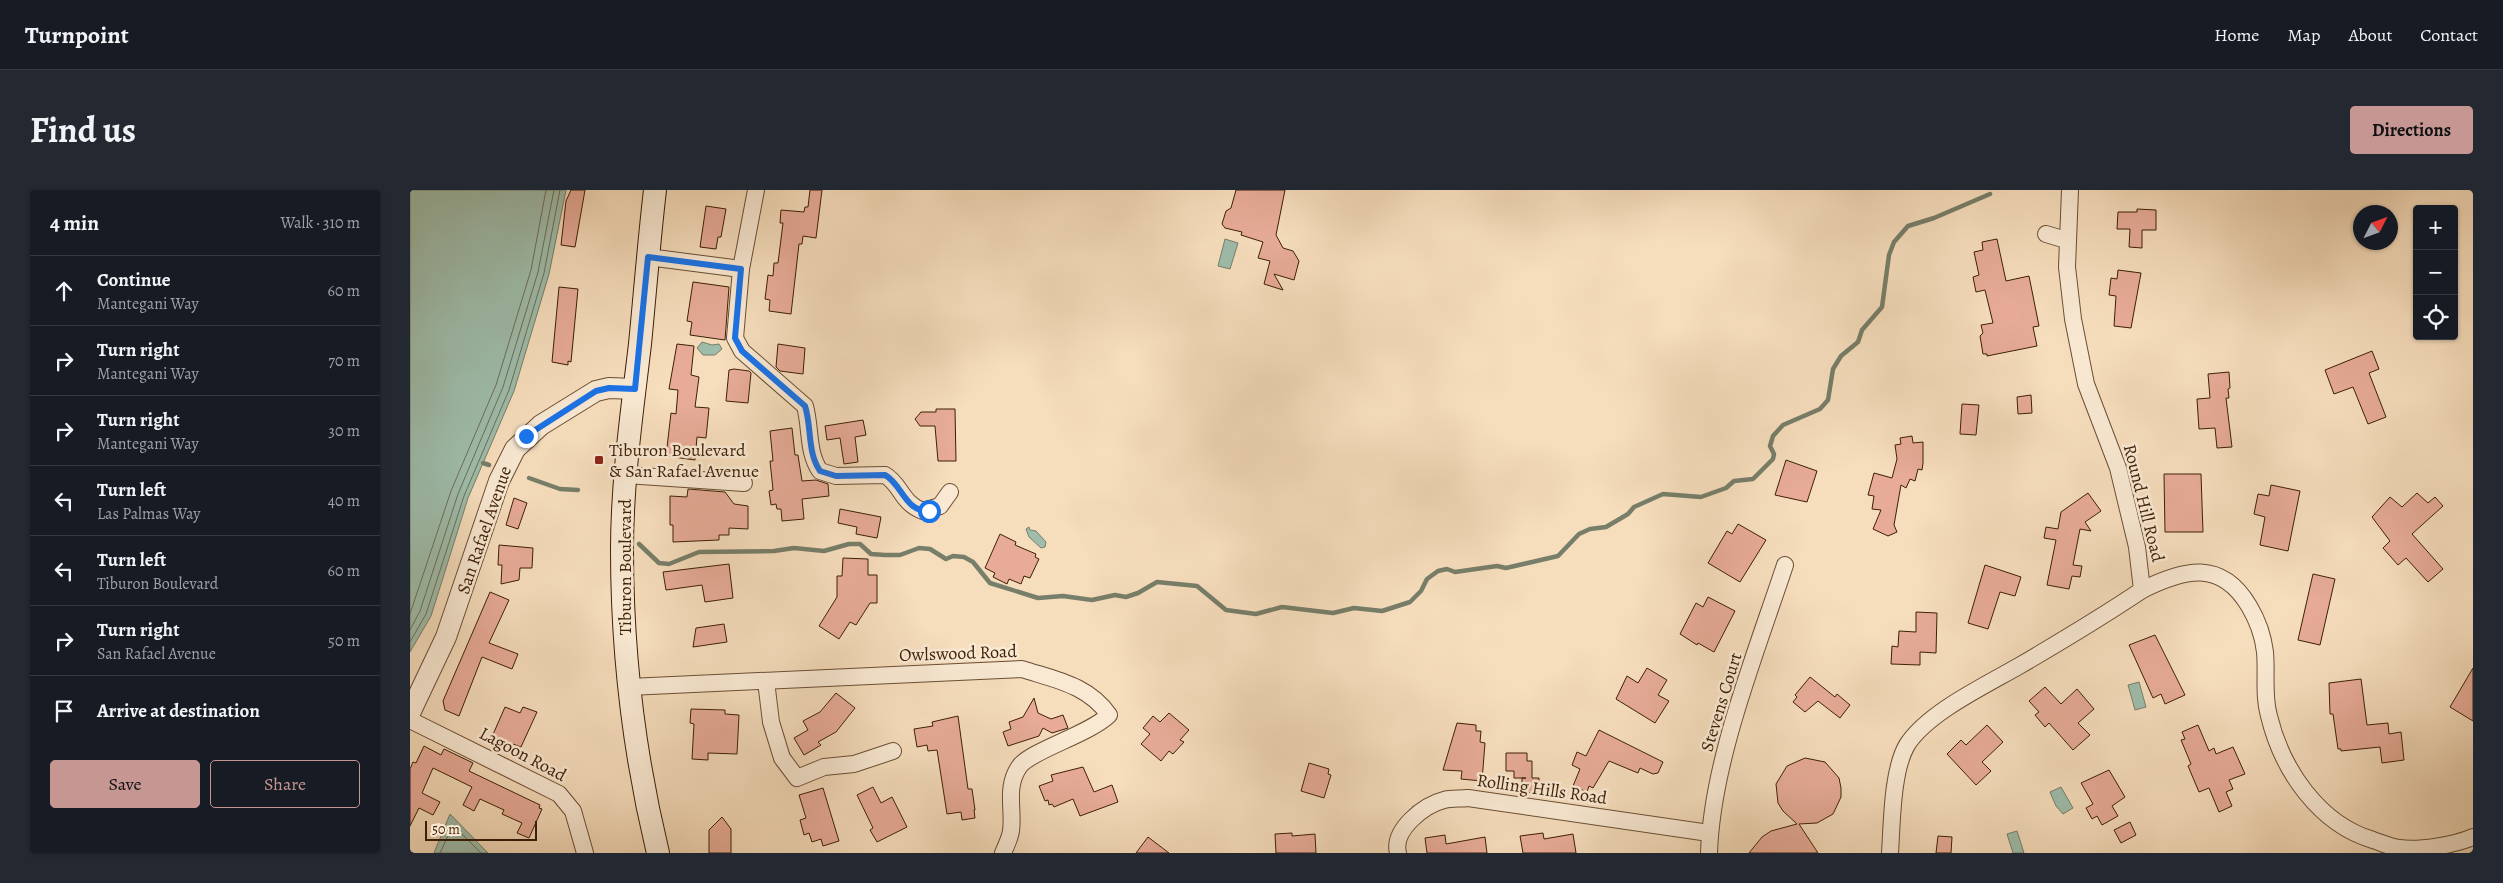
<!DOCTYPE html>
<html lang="en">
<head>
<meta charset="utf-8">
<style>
	:root { --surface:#171b24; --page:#242831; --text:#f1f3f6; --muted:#9ea1a6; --line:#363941; --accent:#c59692 }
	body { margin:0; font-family:Alegreya,serif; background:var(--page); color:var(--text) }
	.controls { position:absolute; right:15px; top:15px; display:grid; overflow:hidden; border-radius:5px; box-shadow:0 1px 4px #0004 }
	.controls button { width:45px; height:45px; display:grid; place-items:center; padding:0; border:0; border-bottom:1px solid var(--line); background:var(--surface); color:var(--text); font:25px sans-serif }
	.compass { position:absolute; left:1943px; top:15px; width:45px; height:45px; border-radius:50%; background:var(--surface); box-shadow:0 1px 4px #0004; rotate:48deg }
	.scale { position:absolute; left:15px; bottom:12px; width:112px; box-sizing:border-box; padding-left:5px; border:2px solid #3d1f06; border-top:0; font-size:14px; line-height:18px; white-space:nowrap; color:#3d1f06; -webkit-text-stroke:4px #f9e9d3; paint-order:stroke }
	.stop { position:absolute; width:15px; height:15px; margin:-11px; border:4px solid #1a73e8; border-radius:50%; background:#fff }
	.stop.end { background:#1a73e8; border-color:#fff; box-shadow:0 1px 5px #0008 }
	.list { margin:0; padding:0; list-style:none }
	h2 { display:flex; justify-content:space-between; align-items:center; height:65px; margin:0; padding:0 20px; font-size:21px }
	h2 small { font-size:16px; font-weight:400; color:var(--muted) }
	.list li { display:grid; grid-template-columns:32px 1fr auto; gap:15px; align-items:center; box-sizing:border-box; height:70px; padding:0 20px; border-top:1px solid var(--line) }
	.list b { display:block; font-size:19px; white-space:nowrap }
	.list p { margin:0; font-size:16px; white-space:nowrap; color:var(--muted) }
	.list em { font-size:16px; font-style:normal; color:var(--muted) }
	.actions { display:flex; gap:10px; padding:15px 20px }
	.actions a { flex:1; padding:11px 0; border:1px solid var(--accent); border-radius:5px; text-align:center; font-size:18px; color:var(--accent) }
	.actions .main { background:var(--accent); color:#111 }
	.icon { flex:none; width:28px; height:28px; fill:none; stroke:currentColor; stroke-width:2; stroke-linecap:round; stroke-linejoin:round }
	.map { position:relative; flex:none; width:2063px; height:663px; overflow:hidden; border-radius:5px }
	header { display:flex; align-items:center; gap:30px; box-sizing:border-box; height:70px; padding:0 25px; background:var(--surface); border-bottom:1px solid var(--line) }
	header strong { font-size:24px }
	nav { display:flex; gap:28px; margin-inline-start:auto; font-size:18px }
	.intro { display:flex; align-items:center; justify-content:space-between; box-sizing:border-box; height:120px; padding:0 30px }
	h1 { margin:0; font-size:35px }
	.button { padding:12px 22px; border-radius:5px; background:var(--accent); color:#111; font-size:18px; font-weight:700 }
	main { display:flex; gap:30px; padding:0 30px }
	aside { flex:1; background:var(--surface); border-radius:5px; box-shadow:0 1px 4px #0004 }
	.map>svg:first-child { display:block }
	.water { fill:#9ebdab; stroke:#777e69 }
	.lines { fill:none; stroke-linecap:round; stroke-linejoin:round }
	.shore { stroke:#6e6e58; stroke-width:1 }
	.stream { stroke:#777e69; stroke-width:4.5 }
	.building { fill:#e7ab97; stroke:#3d1f06 }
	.minor-casing { stroke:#6b4e34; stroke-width:18 }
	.tertiary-casing { stroke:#6b4e34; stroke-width:22 }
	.secondary-casing { stroke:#3d1f06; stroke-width:24 }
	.minor { stroke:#f9e9d3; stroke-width:16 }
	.tertiary { stroke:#f9e9d3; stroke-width:20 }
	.secondary { stroke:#f9e9d3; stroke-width:22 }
	.route { stroke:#1a73e8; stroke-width:6 }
	.poi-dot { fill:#8f2418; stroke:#f9e9d3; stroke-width:2 }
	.labels { text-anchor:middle; stroke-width:5; stroke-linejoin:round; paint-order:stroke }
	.poi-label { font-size:18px; fill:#3d1f06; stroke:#f9e9d3; text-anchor:start }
	.street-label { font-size:18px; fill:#3d1f06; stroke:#f9e9d3 }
</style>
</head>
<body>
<header>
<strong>Turnpoint</strong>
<nav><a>Home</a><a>Map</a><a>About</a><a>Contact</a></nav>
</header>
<div class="intro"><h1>Find us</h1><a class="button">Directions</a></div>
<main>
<aside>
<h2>4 min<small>Walk · 310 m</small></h2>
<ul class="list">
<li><svg class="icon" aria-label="ahead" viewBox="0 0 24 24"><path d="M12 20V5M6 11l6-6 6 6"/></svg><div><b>Continue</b><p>Mantegani Way</p></div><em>60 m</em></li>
<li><svg class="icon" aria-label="right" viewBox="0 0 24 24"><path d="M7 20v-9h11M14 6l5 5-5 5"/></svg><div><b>Turn right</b><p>Mantegani Way</p></div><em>70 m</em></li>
<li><svg class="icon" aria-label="right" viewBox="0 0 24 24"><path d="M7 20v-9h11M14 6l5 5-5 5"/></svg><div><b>Turn right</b><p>Mantegani Way</p></div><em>30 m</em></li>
<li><svg class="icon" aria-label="left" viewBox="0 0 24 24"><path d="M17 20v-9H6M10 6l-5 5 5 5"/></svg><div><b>Turn left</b><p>Las Palmas Way</p></div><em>40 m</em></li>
<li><svg class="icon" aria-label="left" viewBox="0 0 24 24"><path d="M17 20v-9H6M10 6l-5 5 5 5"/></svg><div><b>Turn left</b><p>Tiburon Boulevard</p></div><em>60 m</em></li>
<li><svg class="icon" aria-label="right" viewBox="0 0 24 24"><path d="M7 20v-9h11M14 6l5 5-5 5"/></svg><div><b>Turn right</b><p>San Rafael Avenue</p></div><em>50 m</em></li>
<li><svg class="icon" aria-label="arrive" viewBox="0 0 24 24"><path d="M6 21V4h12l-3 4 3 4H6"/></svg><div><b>Arrive at destination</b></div></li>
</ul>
<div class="actions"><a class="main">Save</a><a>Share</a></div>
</aside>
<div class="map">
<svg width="2063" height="663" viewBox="0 0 2063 663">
	<rect width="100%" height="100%" fill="#f6ddbc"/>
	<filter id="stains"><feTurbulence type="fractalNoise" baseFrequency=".004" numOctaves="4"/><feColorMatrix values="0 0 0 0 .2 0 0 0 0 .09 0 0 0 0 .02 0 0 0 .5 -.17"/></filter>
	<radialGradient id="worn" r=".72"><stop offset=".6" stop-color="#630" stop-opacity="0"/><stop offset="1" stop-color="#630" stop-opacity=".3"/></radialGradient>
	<g class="water">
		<path d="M0,0H156L139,84L104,201L58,308L21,426L0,462Z"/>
		<path d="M815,49L828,53L820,79L808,76Z"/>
		<path d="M292,152L302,155L309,154L312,159L305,165H293L287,158Z"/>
		<path d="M619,337L620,340L626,341L636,352L635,357L631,358L619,347L616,339Z"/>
		<path d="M1729,492L1736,517L1725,520L1718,495Z"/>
		<path d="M1651,597L1663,618L1653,624L1646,616L1640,602Z"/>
		<path d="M40,624L78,663H24Z"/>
		<path d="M1607,641L1614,663H1603L1597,644Z"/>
	</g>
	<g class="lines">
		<g class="shore">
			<path d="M0,424L41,301L86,195L121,80L136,0"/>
			<path d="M0,440L10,421L48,304L93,197L128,82L144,0"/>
			<path d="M0,452L16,424L54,306L99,200L134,83L150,0"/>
			<path d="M30,663L43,635L71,663"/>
		</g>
		<g class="stream">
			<path d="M73,273L79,275"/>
			<path d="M119,288L150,299L168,300"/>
			<path d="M229,354L249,373L259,374L289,362L364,361L384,358L414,361L439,354H450L461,364L475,365H490L509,358L520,359L536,369L543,366L554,367L563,372L580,393L628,408L653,406L682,410L705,405L716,407L728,403L747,392L787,396L816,420L846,424L872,417L923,423L944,418L972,421L1000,412L1011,401L1017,389L1028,381L1037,379L1045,382L1087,376L1096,378L1148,366L1169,344L1180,339L1196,337L1218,324L1224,317L1253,304L1291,307L1316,298L1324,291L1343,289L1363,269L1364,264L1360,256L1363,246L1373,235L1410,219L1418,210L1423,179L1431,166L1448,152L1452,140L1472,117L1479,65L1484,52L1498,36L1524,28L1580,4"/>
		</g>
	</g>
	<g class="building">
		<path d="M161,0H175L165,57L151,55L156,11Z"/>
		<path d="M400,0H412L406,48L393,46L392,54H389L381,124L359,121L360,110L355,109L358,85L363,86L364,73H368L373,33H370L371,20L394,22L395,17H398Z"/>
		<path d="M826,0H875L866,45L873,58L883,61L889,71L884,90L864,84L873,100L854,94L860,71L848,68L853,52L831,45L832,42L815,38L812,34L816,21L821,18Z"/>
		<path d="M296,16L316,19L311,47H308L306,59L290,57Z"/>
		<path d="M1727,19L1746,20V40H1732V58L1719,57L1720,39H1707L1708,22H1727Z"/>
		<path d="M1587,49L1596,91L1619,86L1629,136L1623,137L1627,156L1577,166V164H1573L1570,146L1573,143L1571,135L1583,133L1575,100L1566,102L1563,87L1569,85L1564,62L1573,60L1572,52Z"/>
		<path d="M1708,80L1731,83L1721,138L1704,136L1706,106L1699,105L1701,88L1707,89Z"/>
		<path d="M283,92L319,97L315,150L280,145L282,132L277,131Z"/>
		<path d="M149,97L168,99L161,172L158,171V175L142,172Z"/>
		<path d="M267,154L284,156L281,185L289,187L285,217L299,218L296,248L287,247L285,270L256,266L261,223L266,224L268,200L259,199Z"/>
		<path d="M368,154L395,158L393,184L370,181L366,177Z"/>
		<path d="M1962,161L1969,179L1959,183L1976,227L1958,234L1943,197L1924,204L1915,180Z"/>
		<path d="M324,179L339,181L341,183L338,213L316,211L319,180Z"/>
		<path d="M1819,182L1820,198L1818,199L1819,208H1816L1822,257L1807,258L1805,238L1789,239L1787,209L1800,208L1798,184Z"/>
		<path d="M1621,205L1622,223L1608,224L1607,207Z"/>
		<path d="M1552,214L1569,215L1566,245L1550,244Z"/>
		<path d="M526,219H545L546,271H528L525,236H510L505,229L511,222H526Z"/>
		<path d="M453,230L456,245L445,247L448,272L434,274L430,248L417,250L415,236Z"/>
		<path d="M382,238L385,265H388L392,291L406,290L418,294L419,306L392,309L394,329L372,331L371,319H367L366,314L361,315L359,301L363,300L360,271H363L360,241Z"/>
		<path d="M1502,246L1503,253L1513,252V273L1512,280L1508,279L1505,291L1500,289L1496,298L1491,295L1484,335L1487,342L1478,346L1463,339L1471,320L1462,319L1464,306L1458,305L1464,283L1482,288L1487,269L1485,255L1491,254L1490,248Z"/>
		<path d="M1376,270L1407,281L1397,312L1365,305Z"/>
		<path d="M1754,284H1791L1793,342H1755Z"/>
		<path d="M1861,295L1890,301L1878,361L1850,355L1855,327L1844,324L1848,304L1859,306Z"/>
		<path d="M278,299L315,302L324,314L338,316V339L319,338V345H309V350L263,352V335H260V306L277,307Z"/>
		<path d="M1678,303L1691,321L1675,332L1681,341L1670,339L1663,375L1672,376L1670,387L1662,386L1659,399L1637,395L1646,350L1634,348L1636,337L1648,339L1651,322Z"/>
		<path d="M2007,303L2018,313L2025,307L2033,316L2002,344L2033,379L2018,392L1996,368L1988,375L1973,358L1980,351L1962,327L1980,307L1992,317Z"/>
		<path d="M104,308L117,313L108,339L96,335Z"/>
		<path d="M430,319L471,327L467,348L446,344L447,337L428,333Z"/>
		<path d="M1328,334L1356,350L1330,392L1298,373L1317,341L1322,344Z"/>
		<path d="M590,344L606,352L605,355L626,364L625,367L629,369L620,388L614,386L611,394L599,389L597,394L583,387L585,383L575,378Z"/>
		<path d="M89,355L123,358L122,378H110L109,390L91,394L92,375H88Z"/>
		<path d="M433,368L458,369V385H467V413H460L446,435L440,432L429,449L409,436L427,407V386H432Z"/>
		<path d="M319,374L323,408L295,412L292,395L256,400L253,382Z"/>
		<path d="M1575,375L1611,387L1605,406L1590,402L1578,439L1558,433Z"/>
		<path d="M1903,384L1925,389L1910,455L1888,450Z"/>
		<path d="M80,402L99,410L79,453L108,464L102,479L72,467L49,526L35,520L33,511Z"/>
		<path d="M1298,407L1325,421L1304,462L1288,453L1287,455L1270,444L1286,413L1293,417Z"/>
		<path d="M1506,422L1527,423L1526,463L1510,462V475L1481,474L1482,456L1488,457L1489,441L1506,442Z"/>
		<path d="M314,434L317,452L283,457L286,438Z"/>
		<path d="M1745,445L1775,505L1755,514L1751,504L1743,508L1719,455Z"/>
		<path d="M1237,478L1257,490L1248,505L1259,511L1245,533L1206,509L1217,486L1228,493Z"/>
		<path d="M2063,478V531L2040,517Z"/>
		<path d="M1400,487L1425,507L1427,504L1440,515L1430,528L1408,511L1395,522L1383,512L1387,507L1385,505Z"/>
		<path d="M1951,489L1957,535L1978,533L1979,544L1991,542L1994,570L1972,573L1970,557L1931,561V559H1928L1923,524H1920L1919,493Z"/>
		<path d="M1635,497L1651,514L1667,499L1684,519L1668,533L1680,545L1663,560L1639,533L1635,537L1625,525L1629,522L1619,511Z"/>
		<path d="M426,503L445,518L426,542L408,552L411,555L394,565L384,548L398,540L393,531L410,522Z"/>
		<path d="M624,508L628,523L641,529L653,525L658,538L642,543L633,538L629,546L598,556L593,542L601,539L599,532L613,527Z"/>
		<path d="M95,517L110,523L113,517L127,522L111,557L103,554L101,559L81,549Z"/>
		<path d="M281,519L315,520V524L329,525L327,564L298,563V570L282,569L284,534L280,533Z"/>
		<path d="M759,523L779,540L770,550L774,552L763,564L759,561L751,571L731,554L740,544L733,538L743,526L750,532Z"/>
		<path d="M548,526L558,599H562L565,620H564L565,628L552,630L551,622L537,624L527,560L518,561L517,555L507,557L504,539L523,536L522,532Z"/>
		<path d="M1047,533L1066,535V541H1071L1070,552L1075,553L1072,591L1051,589L1052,581L1033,580Z"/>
		<path d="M1577,535L1593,552L1572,572L1581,581L1566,595L1537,564L1551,550L1556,555Z"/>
		<path d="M1788,535L1799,561L1804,558L1806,564L1823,557L1835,584L1819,590L1823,599L1816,602L1822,616L1809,622L1799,598L1789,602L1778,576L1781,574L1771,550L1775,549L1772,542Z"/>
		<path d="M1189,540L1253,572L1248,583L1243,584L1230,578L1228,583L1199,571L1183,598L1179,596L1177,602L1163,596L1170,579L1162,575L1167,562L1176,566Z"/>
		<path d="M14,556L31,565L34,559L63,573L59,581L130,615L129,618L132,619L119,648L107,643L112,633L92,624L94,620L70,609L64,621L53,615L62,597L23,578L12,603L30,612L23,625L9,618L0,636V579L3,572L6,573Z"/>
		<path d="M1096,563H1117V571H1122V588H1129V602L1112,603V588H1116H1104V581H1096Z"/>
		<path d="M1395,568L1415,572L1429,588L1431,598V607L1423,624L1407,633L1389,634L1408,663H1339L1352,647L1361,641L1387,634L1373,621L1368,613L1366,594L1377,576Z"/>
		<path d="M899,573L919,579L918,584L921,585L914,608L891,601Z"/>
		<path d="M673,577L684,602L702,595L708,612L670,626L663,609L644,617L642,614L639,615L638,610L635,611L629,596L643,591L641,585Z"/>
		<path d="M1699,580L1715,607L1702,616L1708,626L1692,635L1687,626L1682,629L1676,618L1683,614L1671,593Z"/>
		<path d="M463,597L471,613L482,607L497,637L467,652L460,640L463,638L447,605Z"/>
		<path d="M413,598L429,651L413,656L411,649L402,652L399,643L394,645L390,630L396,628L389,605Z"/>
		<path d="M312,627L321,639V663H299V640Z"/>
		<path d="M1720,632L1726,645L1711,653L1704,640Z"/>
		<path d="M882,643V646L905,644L906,663H866L865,644Z"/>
		<path d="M1133,643L1134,649L1163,644L1166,663H1113L1110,646Z"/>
		<path d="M1035,645L1036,654L1075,647L1077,663H1017L1015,648Z"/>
		<path d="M1528,646L1542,647L1541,663H1526Z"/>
		<path d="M738,647L759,663H726Z"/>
	</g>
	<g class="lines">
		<defs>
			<g id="minor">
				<path d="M346,0L331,79L325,148L332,161L395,216C401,238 397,262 410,281L426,286L475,285C491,294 491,313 513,321L530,316L540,302"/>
				<path d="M1636,44L1656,50"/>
				<path d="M238,67L331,79"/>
				<path d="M216,285L334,293"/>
				<path d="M1732,400C1774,379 1811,369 1839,416C1848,431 1853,445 1855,462C1857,484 1853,505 1859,526C1872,580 1909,634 1963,650C1972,653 1980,657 1989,658C2009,661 2044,655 2063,647"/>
				<path d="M356,491L361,532L372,568L387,588L414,577L444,574L483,561"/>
				<path d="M219,497L612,479C646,490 678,495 699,525C678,545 619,561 609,577C595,598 604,619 601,641C600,648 596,656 593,663"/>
				<path d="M0,530L149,604L163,621L175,663"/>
				<path d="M988,663C982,640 1014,615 1034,610C1041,608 1050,609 1058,608L1299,643"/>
				<path d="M1299,663C1302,571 1346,463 1375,375"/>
				<path d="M1480,663C1482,633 1482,580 1497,555C1517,523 1576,495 1609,476C1650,452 1692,427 1732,400L1727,357L1708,278L1676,194L1663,129L1657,77L1660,0"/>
			</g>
			<path id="tertiary" d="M0,523L36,447L89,291L105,259L131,235L186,201L199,198L225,199"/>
			<path id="secondary" d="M245,0C239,51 235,103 230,154C222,222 212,291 212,360C212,462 224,564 248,663"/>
		</defs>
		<use href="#minor" class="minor-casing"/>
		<use href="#tertiary" class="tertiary-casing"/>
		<use href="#secondary" class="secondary-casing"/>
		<use href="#minor" class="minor"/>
		<use href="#tertiary" class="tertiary"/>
		<use href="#secondary" class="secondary"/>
	</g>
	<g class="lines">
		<path class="route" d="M116,246L186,201L199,198L225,199L238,67L331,79L325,148L332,161L395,216C402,238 397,262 410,281L426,286L475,285C492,294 495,322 519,321"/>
	</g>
	<rect class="poi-dot" x="184" y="265" width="10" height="10" rx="2.5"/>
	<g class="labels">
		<g class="poi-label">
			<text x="199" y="266">Tiburon Boulevard<tspan x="199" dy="21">&amp; San Rafael Avenue</tspan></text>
		</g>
		<g class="street-label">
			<text transform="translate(1734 313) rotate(76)" y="6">Round Hill Road</text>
			<text transform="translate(74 340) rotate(-71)" y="6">San Rafael Avenue</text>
			<text transform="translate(215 377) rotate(-90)" y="6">Tiburon Boulevard</text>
			<text transform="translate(548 463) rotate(-2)" y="6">Owlswood Road</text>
			<text transform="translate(1311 512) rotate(-73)" y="6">Stevens Court</text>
			<text transform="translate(113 564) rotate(28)" y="6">Lagoon Road</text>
			<text transform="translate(1132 599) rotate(8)" y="6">Rolling Hills Road</text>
		</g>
	</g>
	<rect width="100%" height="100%" filter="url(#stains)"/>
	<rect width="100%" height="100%" fill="url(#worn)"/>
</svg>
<div class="controls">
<button>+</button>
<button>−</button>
<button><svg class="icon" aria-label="locate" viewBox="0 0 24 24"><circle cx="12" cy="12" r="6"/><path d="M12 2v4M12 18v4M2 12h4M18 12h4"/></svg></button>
</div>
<svg class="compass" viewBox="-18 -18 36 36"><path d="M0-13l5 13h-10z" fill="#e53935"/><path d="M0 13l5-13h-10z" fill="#9ea1a6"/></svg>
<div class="scale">50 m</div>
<div class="stop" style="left:519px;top:321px"></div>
<div class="stop end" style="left:116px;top:246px"></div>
</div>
</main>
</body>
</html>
